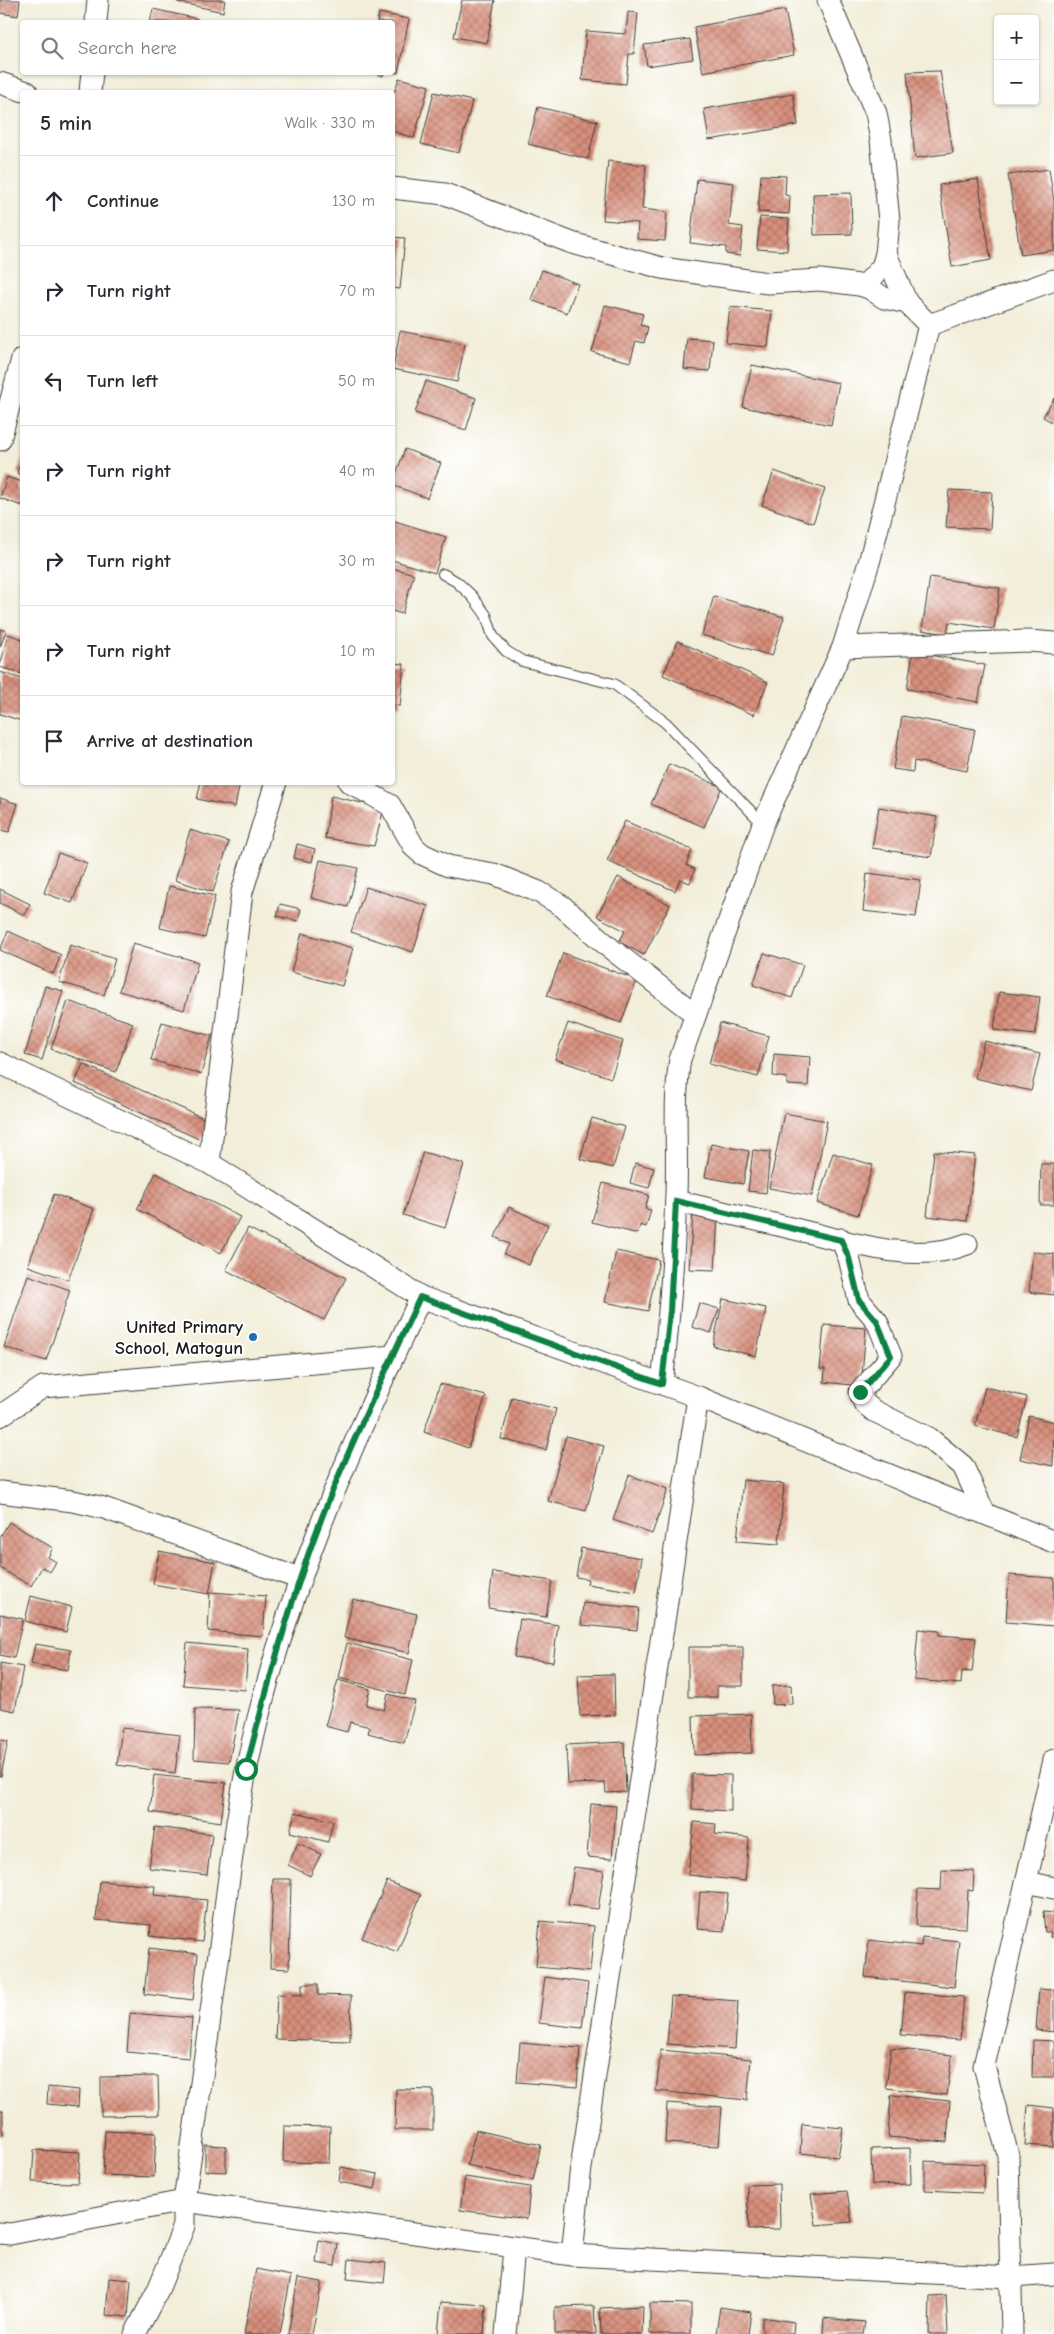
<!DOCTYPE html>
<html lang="en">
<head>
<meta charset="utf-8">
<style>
	:root { --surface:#fff; --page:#f7f7f7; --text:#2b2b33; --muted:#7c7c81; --line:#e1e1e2 }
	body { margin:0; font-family:"Comic Neue",sans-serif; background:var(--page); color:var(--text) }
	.controls { position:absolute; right:15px; top:15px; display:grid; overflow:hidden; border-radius:5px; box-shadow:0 1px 4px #0004 }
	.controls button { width:45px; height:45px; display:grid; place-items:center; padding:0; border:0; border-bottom:1px solid var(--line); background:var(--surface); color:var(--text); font:25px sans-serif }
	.stop { position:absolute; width:15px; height:15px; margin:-11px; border:4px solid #0b8043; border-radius:50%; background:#fff }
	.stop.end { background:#0b8043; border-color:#fff; box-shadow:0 1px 5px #0008 }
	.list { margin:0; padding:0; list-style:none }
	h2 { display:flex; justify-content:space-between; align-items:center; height:65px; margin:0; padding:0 20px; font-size:21px }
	h2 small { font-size:16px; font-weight:400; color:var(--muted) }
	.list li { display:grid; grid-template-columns:32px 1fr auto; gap:15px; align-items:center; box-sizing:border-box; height:90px; padding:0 20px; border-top:1px solid var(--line) }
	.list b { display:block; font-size:19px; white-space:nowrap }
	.list em { font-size:16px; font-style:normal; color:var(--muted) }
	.icon { flex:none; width:28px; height:28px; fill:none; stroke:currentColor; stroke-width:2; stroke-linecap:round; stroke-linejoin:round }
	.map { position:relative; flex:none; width:1054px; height:2334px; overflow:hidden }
	.search { position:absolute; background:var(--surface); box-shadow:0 1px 4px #0004; left:20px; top:20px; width:375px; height:55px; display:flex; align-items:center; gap:12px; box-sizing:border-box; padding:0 18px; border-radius:5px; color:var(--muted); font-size:19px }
	.panel { position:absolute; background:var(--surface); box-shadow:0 1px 4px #0004; left:20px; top:90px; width:375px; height:695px; border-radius:5px }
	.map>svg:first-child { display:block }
	.building { fill:url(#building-cross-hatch) }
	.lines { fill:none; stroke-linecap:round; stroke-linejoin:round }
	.lane-casing { stroke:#3c3c38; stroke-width:12 }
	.street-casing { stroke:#3c3c38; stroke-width:23 }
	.lane { stroke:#fff; stroke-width:10 }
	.street { stroke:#fff; stroke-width:21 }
	.route { stroke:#0b8043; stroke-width:6 }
	.poi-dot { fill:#1f6fb2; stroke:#fff; stroke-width:2 }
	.labels { text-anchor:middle; stroke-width:4; stroke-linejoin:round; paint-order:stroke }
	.poi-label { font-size:18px; font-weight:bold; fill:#1c1c1c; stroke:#fff; text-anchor:end }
</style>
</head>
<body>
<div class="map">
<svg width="1054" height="2334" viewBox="0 0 1054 2334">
	<defs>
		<pattern id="building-cross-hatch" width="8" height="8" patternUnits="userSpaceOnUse" patternTransform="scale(1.25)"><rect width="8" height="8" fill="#d9907d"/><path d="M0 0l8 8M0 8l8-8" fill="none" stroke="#af7566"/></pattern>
	</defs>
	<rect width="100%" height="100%" fill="#fff"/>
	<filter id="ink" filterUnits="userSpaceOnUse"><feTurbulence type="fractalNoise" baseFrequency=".02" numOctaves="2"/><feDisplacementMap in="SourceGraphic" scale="10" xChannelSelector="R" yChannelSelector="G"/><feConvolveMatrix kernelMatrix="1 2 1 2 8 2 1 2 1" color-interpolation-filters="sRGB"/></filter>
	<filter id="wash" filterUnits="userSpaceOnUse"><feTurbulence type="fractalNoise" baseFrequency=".0096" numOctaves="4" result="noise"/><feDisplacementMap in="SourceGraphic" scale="20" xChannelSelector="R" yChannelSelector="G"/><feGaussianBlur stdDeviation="1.12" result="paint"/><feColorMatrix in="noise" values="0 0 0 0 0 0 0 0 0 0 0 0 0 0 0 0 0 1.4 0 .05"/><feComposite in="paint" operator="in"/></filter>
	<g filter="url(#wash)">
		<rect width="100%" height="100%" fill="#f2eed9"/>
		<g id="blocks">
			<g class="building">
				<path d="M0,0H20L18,16L0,13Z"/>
				<path d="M178,0H225L223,12L177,2Z"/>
				<path d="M462,0H495L487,43L454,37Z"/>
				<path d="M153,9L198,19L197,22H150Z"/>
				<path d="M785,10L794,55L703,72L694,27Z"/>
				<path d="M628,12L638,13L634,54H629L626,84L582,80L586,31L626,34Z"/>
				<path d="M379,13L409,19L398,73L392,72V22H377Z"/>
				<path d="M690,39L693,59L647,66L644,45Z"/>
				<path d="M940,71L953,153L915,158L907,72Z"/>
				<path d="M370,72H384L383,76Z"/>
				<path d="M399,78L429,86L414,138L392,131V100Z"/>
				<path d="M434,92L472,101L459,153L421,144Z"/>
				<path d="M793,94L798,125L709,140L704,109Z"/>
				<path d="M538,107L597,121L588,159L528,144Z"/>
				<path d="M608,161L646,165L642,209L667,212L665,241L637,239L638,223L603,220Z"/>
				<path d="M1049,169L1054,201V250L1021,255L1008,175Z"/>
				<path d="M761,175L786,176L785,195L790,196L789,214L758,212Z"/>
				<path d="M697,179L734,183L729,225L743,227L740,256L726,254V247L690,243Z"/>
				<path d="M978,179L991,260L952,267L939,185Z"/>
				<path d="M851,193L852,234L814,235L813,194Z"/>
				<path d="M760,217L789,219L787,251L757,249Z"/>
				<path d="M392,237L405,238L400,289L392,288Z"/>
				<path d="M542,270L578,284L567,313L531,300Z"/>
				<path d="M605,305L643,314L640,325L648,327L644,343L636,341L630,362L592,352Z"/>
				<path d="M730,307L772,311L768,347L726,343Z"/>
				<path d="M400,331L465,344L457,382L393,369Z"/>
				<path d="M687,338L713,340L710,371L684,369Z"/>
				<path d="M752,365L839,383L831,425L743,407Z"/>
				<path d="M426,381L476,398L466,430L415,413Z"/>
				<path d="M1054,398V423L1043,417Z"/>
				<path d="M405,449L441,463L427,498L392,485Z"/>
				<path d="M22,458V475L17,473Z"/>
				<path d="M774,471L825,489L813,523L762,505Z"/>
				<path d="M7,477L22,482V506L0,498Z"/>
				<path d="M949,490L992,492L990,529L946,527Z"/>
				<path d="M392,520L446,537L435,573L392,560Z"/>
				<path d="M392,568L414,574L402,614L392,611Z"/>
				<path d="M930,577L1000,588L994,629L949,622L947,634L922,630Z"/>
				<path d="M714,596L784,617L772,656L702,635Z"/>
				<path d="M0,629L6,631L0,647Z"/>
				<path d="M8,634L22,639V674L0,667Z"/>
				<path d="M678,641L768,682L754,715L663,675Z"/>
				<path d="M913,652L985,665L978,702L907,689Z"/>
				<path d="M392,663L404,664L400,706L392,705Z"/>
				<path d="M0,672L22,679V721L0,714Z"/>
				<path d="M902,716L975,729L967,771L914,761L913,772L893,769Z"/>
				<path d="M669,764L722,787L704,827L651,804Z"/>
				<path d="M201,782H240L235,807L197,799Z"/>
				<path d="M331,796L384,808L374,846L325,838Z"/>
				<path d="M0,798L18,804L9,832L0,830Z"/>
				<path d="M879,807L937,817L931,857L872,848Z"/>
				<path d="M625,821L692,850L686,865L695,869L690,883L680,879L675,891L607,861Z"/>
				<path d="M190,830L229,842L213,892L175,880Z"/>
				<path d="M297,844L315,849L312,862L294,858Z"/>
				<path d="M58,853L87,863L72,903L44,893Z"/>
				<path d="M320,860L358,868L348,907L311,898Z"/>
				<path d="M867,873L921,880L916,917L863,911Z"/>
				<path d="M618,877L670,905L644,955L619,942L625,931L597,916Z"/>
				<path d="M169,886L215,896L205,938L160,928Z"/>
				<path d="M366,887L428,906L413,952L351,932Z"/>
				<path d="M0,889L30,904L24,915L0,903Z"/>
				<path d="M280,904L301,909L298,921L277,916Z"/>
				<path d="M8,931L61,955L53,974L0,950Z"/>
				<path d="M302,933L353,948L342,986L291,972Z"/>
				<path d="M133,943L198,962L184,1010L119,991Z"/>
				<path d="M70,945L115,959L104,995L59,982Z"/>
				<path d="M563,953L637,980L621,1023L547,996Z"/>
				<path d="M764,953L803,965L792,998L753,985Z"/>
				<path d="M45,986L63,991L42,1060L25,1055Z"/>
				<path d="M999,992L1040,997L1035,1035L994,1030Z"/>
				<path d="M68,1001L133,1023L116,1072L51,1049Z"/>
				<path d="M162,1022L212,1036L201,1074L151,1060Z"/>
				<path d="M568,1023L623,1041L611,1078L555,1059Z"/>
				<path d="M720,1023L769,1036L758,1077L709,1064Z"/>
				<path d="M984,1041L1040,1054L1031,1091L975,1078Z"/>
				<path d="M774,1054L810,1057L808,1086L787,1085V1078L773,1076Z"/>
				<path d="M83,1064L210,1121L201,1140L75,1083Z"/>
				<path d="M784,1113L827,1121L812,1196L769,1188Z"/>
				<path d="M592,1118L625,1127L613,1168L580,1159Z"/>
				<path d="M711,1144L749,1151L743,1184L705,1177Z"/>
				<path d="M753,1150L770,1152L766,1193L748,1191Z"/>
				<path d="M934,1151L975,1155L967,1221L927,1216Z"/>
				<path d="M423,1152L464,1164L445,1228L403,1215Z"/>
				<path d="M833,1153L873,1165L858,1215L817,1203Z"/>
				<path d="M635,1163L654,1168L649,1188L630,1183Z"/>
				<path d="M1041,1164H1054V1205H1040Z"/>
				<path d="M156,1173L240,1217L221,1253L137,1209Z"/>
				<path d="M603,1183L649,1195L645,1209L651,1210L646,1227L640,1225L638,1234L592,1222Z"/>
				<path d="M54,1194L94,1209L68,1280L28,1266Z"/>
				<path d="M509,1207L548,1225L529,1265L504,1254L509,1244L495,1237Z"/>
				<path d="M693,1213L718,1215L715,1270L689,1269Z"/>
				<path d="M248,1228L346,1278L324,1320L226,1270Z"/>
				<path d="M616,1251L659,1260L648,1311L605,1302Z"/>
				<path d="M1033,1252L1054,1254V1295L1029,1292Z"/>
				<path d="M28,1275L70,1290L46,1361L4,1347Z"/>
				<path d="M723,1299L766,1308L756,1356L713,1346Z"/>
				<path d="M699,1303L719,1309L711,1333L692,1327Z"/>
				<path d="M824,1325L866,1328L861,1386L824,1382L825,1369H820Z"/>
				<path d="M440,1384L486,1396L468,1448L424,1432Z"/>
				<path d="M985,1387L1027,1397L1017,1437L975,1426Z"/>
				<path d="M512,1397L556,1409L546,1450L501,1439Z"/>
				<path d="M1029,1416L1054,1422L1053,1466L1020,1459Z"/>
				<path d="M566,1436L604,1446L586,1511L548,1501Z"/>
				<path d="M629,1475L668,1489L652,1534L613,1520Z"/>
				<path d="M743,1480L784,1484L779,1544L737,1541Z"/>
				<path d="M9,1522L53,1548L48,1557L56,1562L50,1572L42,1567L31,1586L0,1568V1537Z"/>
				<path d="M581,1548L642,1558L636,1592L587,1584L588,1579L576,1577Z"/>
				<path d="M159,1551L215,1562L209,1594L153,1584Z"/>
				<path d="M493,1572L552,1581L546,1617L488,1608Z"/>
				<path d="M1009,1575L1054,1578V1626L1006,1622Z"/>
				<path d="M210,1592L266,1596L263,1636L208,1631Z"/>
				<path d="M31,1596L72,1607L66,1632L25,1621Z"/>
				<path d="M353,1599L417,1614L409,1653L344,1638Z"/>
				<path d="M583,1603L639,1608L637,1630L581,1625Z"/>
				<path d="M0,1614L23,1619L14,1658L0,1655Z"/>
				<path d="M520,1619L558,1625L553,1662L514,1657Z"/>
				<path d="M918,1629L939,1631V1635L976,1638L972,1672L962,1671L961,1684L914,1680Z"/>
				<path d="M187,1643L248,1649L245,1690L183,1685Z"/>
				<path d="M347,1643L413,1660L405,1695L339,1678Z"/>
				<path d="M35,1644L71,1650L68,1670L31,1664Z"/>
				<path d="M688,1647H743V1686H717V1697H688Z"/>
				<path d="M0,1663L23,1667L15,1711L0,1708Z"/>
				<path d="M614,1674L615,1715L580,1716L578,1675Z"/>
				<path d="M338,1680L370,1689L366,1705L384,1710L388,1694L415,1701L404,1743L368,1733L370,1727L350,1722L347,1732L325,1726Z"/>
				<path d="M791,1685L792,1704L773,1705L772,1686Z"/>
				<path d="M195,1709L239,1710L229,1762L194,1759Z"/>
				<path d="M751,1714L752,1753L694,1755L693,1716Z"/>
				<path d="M122,1728L180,1735L175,1773L117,1765Z"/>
				<path d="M0,1740L8,1741L1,1776H0Z"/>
				<path d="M624,1742L626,1792L606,1793L605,1783L568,1784L566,1745Z"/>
				<path d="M692,1774L731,1775V1811L692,1809Z"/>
				<path d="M154,1775L226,1783L221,1822L150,1812Z"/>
				<path d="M591,1804L616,1806L612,1859L587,1857Z"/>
				<path d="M295,1812L333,1821L328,1842L290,1832Z"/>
				<path d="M694,1822L716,1824L715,1834L749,1838L745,1881L688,1875Z"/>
				<path d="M155,1827L212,1834L207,1875L149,1868Z"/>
				<path d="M298,1843L321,1854L310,1876L288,1865Z"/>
				<path d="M574,1867L604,1871L598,1909L568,1905Z"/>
				<path d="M942,1870L974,1871L973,1891L968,1890L966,1928L916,1926L918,1889L941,1890Z"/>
				<path d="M273,1879H291L289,1969L270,1968Z"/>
				<path d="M100,1881L155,1886L154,1895L207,1900L202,1942L150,1936L151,1925L96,1920Z"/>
				<path d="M387,1881L421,1895L397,1952L362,1938Z"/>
				<path d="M700,1892L728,1894L724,1931L697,1929Z"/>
				<path d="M1043,1912L1054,1913V1938L1050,1937L1051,1932H1045Z"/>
				<path d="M540,1921L594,1926L590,1972L536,1967Z"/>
				<path d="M922,1937L959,1941L954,1987L865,1977L869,1940L921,1946Z"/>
				<path d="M149,1948L198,1954L193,2000L144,1994Z"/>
				<path d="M545,1977L588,1983L582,2028L539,2023Z"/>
				<path d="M302,1984H318V1995L351,1996L350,2041L275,2039L277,1994L302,1995Z"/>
				<path d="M1039,1989L1054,1990V2032L1036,2030Z"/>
				<path d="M905,1992L964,1997L960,2040L901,2035Z"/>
				<path d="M671,1996L738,2001L735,2049L667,2044Z"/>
				<path d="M130,2013L192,2018L189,2058L127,2052Z"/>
				<path d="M1033,2040L1054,2041V2077H1032Z"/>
				<path d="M520,2043L580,2048L577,2087L517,2082Z"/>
				<path d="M891,2048L952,2055L947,2095L886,2088Z"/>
				<path d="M661,2050L751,2059L747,2100L656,2091Z"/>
				<path d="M158,2076L159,2115L101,2116V2077Z"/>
				<path d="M48,2087L79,2090L78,2107L47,2104Z"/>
				<path d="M396,2089L433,2090V2130H395Z"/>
				<path d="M891,2095L950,2101L947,2142L888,2137Z"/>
				<path d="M667,2103L722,2107L719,2146L665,2143Z"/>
				<path d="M1028,2105L1054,2108V2147L1025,2145Z"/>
				<path d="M0,2111H3V2135L0,2136Z"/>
				<path d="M802,2124L843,2128L838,2157L800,2153Z"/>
				<path d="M284,2126L330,2127L329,2163L283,2162Z"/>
				<path d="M476,2130L541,2145L533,2180L467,2165Z"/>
				<path d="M105,2131L156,2133L154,2177L103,2175Z"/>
				<path d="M205,2145L226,2146V2172L205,2171Z"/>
				<path d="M910,2148L911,2184L872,2185L871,2149Z"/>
				<path d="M34,2150L80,2152L78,2183L32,2182Z"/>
				<path d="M925,2161L984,2164L983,2193L925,2190Z"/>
				<path d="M341,2167L378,2174L375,2189L339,2182Z"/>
				<path d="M465,2177L530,2187L527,2219L460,2210Z"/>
				<path d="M779,2184L780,2229L749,2230L747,2185Z"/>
				<path d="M847,2191L852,2222L816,2225L811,2194Z"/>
				<path d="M319,2240L338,2244L335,2266L316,2263Z"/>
				<path d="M349,2259L386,2263L384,2283L347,2279Z"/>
				<path d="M256,2269L291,2276L280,2334H244Z"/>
				<path d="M109,2278L131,2280L128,2317L106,2315Z"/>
				<path d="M298,2278L322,2282L312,2334H288Z"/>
				<path d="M946,2295L948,2334H929L930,2296Z"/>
				<path d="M441,2302L486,2305L484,2334H438Z"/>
				<path d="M650,2303L691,2304V2334H650Z"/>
				<path d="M594,2306L596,2334H555V2307Z"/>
				<path d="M643,2306L642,2334H601L600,2308Z"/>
				<path d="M720,2307L751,2312L748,2334H716Z"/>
				<path d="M762,2317L794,2322L793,2334H762Z"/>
				<path d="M824,2318L865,2322L863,2334H823Z"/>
			</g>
		</g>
	</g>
	<g filter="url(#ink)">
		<use href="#blocks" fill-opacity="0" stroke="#3c3c38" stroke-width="1"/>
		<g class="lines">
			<defs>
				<path id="lane" d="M443,574L457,582L472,596L486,615L493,636L506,651L522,661L614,684L666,723L763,824"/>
				<g id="street">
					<path d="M828,0L876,113L881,140L889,221L886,254L882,267L868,282L869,288"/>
					<path d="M96,22L98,0"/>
					<path d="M0,83L27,92"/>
					<path d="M90,92L92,72"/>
					<path d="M392,188L445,194L572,243L662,268L768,283L820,280L859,285L869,288L884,298L907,303L929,325L1054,280"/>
					<path d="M886,254L907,303"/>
					<path d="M0,440L22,359"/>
					<path d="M843,647L1029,641L1054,643"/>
					<path d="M349,782L390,805L414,847L422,854L448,866L494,874L539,892L562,906L610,948L695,1014"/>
					<path d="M0,1063L209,1163L421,1297L698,1397L1054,1542"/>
					<path d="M209,1163L242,892L276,782"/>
					<path d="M676,1201C717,1211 758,1220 799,1230C851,1242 914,1265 967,1244"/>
					<path d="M841,1239L849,1258L859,1300L877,1321L891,1356L860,1392L864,1403L874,1411L929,1438L963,1466L985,1514"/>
					<path d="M662,1384C669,1320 674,1257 676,1193C678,1148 673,1104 680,1059L763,824L843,647L870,559L929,325"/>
					<path d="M0,1416L43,1387L393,1356"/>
					<path d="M0,1492L73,1501L104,1508L300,1579"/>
					<path d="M1027,1882L1054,1888"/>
					<path d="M0,2233L10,2234L184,2201L572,2255L1011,2277L1054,2274"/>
					<path d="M572,2255L580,2175L698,1397"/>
					<path d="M135,2334L158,2290L184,2226V2201C197,2114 209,2026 221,1939C228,1883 235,1826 246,1771C280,1604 349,1450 421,1297"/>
					<path d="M506,2334L514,2249"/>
					<path d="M1012,2334L1008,2155L984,2066L1054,1760"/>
				</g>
			</defs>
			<use href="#lane" class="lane-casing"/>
			<use href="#street" class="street-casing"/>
			<use href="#lane" class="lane"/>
			<use href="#street" class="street"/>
		</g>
	</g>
	<g class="lines" filter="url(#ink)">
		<path class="route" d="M246,1769C264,1698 283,1627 307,1558C338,1468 381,1382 420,1297L662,1384L670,1311L676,1201L841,1240L849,1258L859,1300L877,1321L891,1356L860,1392"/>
	</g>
	<circle class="poi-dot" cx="253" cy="1337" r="5"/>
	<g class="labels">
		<g class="poi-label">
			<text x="243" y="1333">United Primary<tspan x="243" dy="21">School, Matogun</tspan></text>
		</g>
	</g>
</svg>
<div class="controls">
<button>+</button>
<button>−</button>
</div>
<div class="stop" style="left:246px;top:1769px"></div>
<div class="stop end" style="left:860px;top:1392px"></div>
<div class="search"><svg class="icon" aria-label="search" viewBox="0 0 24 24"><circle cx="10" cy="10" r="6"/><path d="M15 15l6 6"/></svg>Search here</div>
<section class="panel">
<h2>5 min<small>Walk · 330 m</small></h2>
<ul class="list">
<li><svg class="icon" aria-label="ahead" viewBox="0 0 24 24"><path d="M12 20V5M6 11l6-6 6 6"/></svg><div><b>Continue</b></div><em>130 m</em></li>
<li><svg class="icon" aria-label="right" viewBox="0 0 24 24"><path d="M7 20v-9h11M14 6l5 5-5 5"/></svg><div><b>Turn right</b></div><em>70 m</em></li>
<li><svg class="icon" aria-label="left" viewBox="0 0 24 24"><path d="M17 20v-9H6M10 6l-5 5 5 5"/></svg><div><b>Turn left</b></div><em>50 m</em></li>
<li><svg class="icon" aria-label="right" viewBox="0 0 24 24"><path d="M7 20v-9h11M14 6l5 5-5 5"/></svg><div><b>Turn right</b></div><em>40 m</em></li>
<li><svg class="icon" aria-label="right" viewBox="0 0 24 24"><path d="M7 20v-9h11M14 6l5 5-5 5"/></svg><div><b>Turn right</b></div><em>30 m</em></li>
<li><svg class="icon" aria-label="right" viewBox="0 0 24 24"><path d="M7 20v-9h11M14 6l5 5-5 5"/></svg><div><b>Turn right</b></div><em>10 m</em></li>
<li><svg class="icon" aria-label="arrive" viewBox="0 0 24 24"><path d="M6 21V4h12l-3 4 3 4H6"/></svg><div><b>Arrive at destination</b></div></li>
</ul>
</section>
</div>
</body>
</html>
